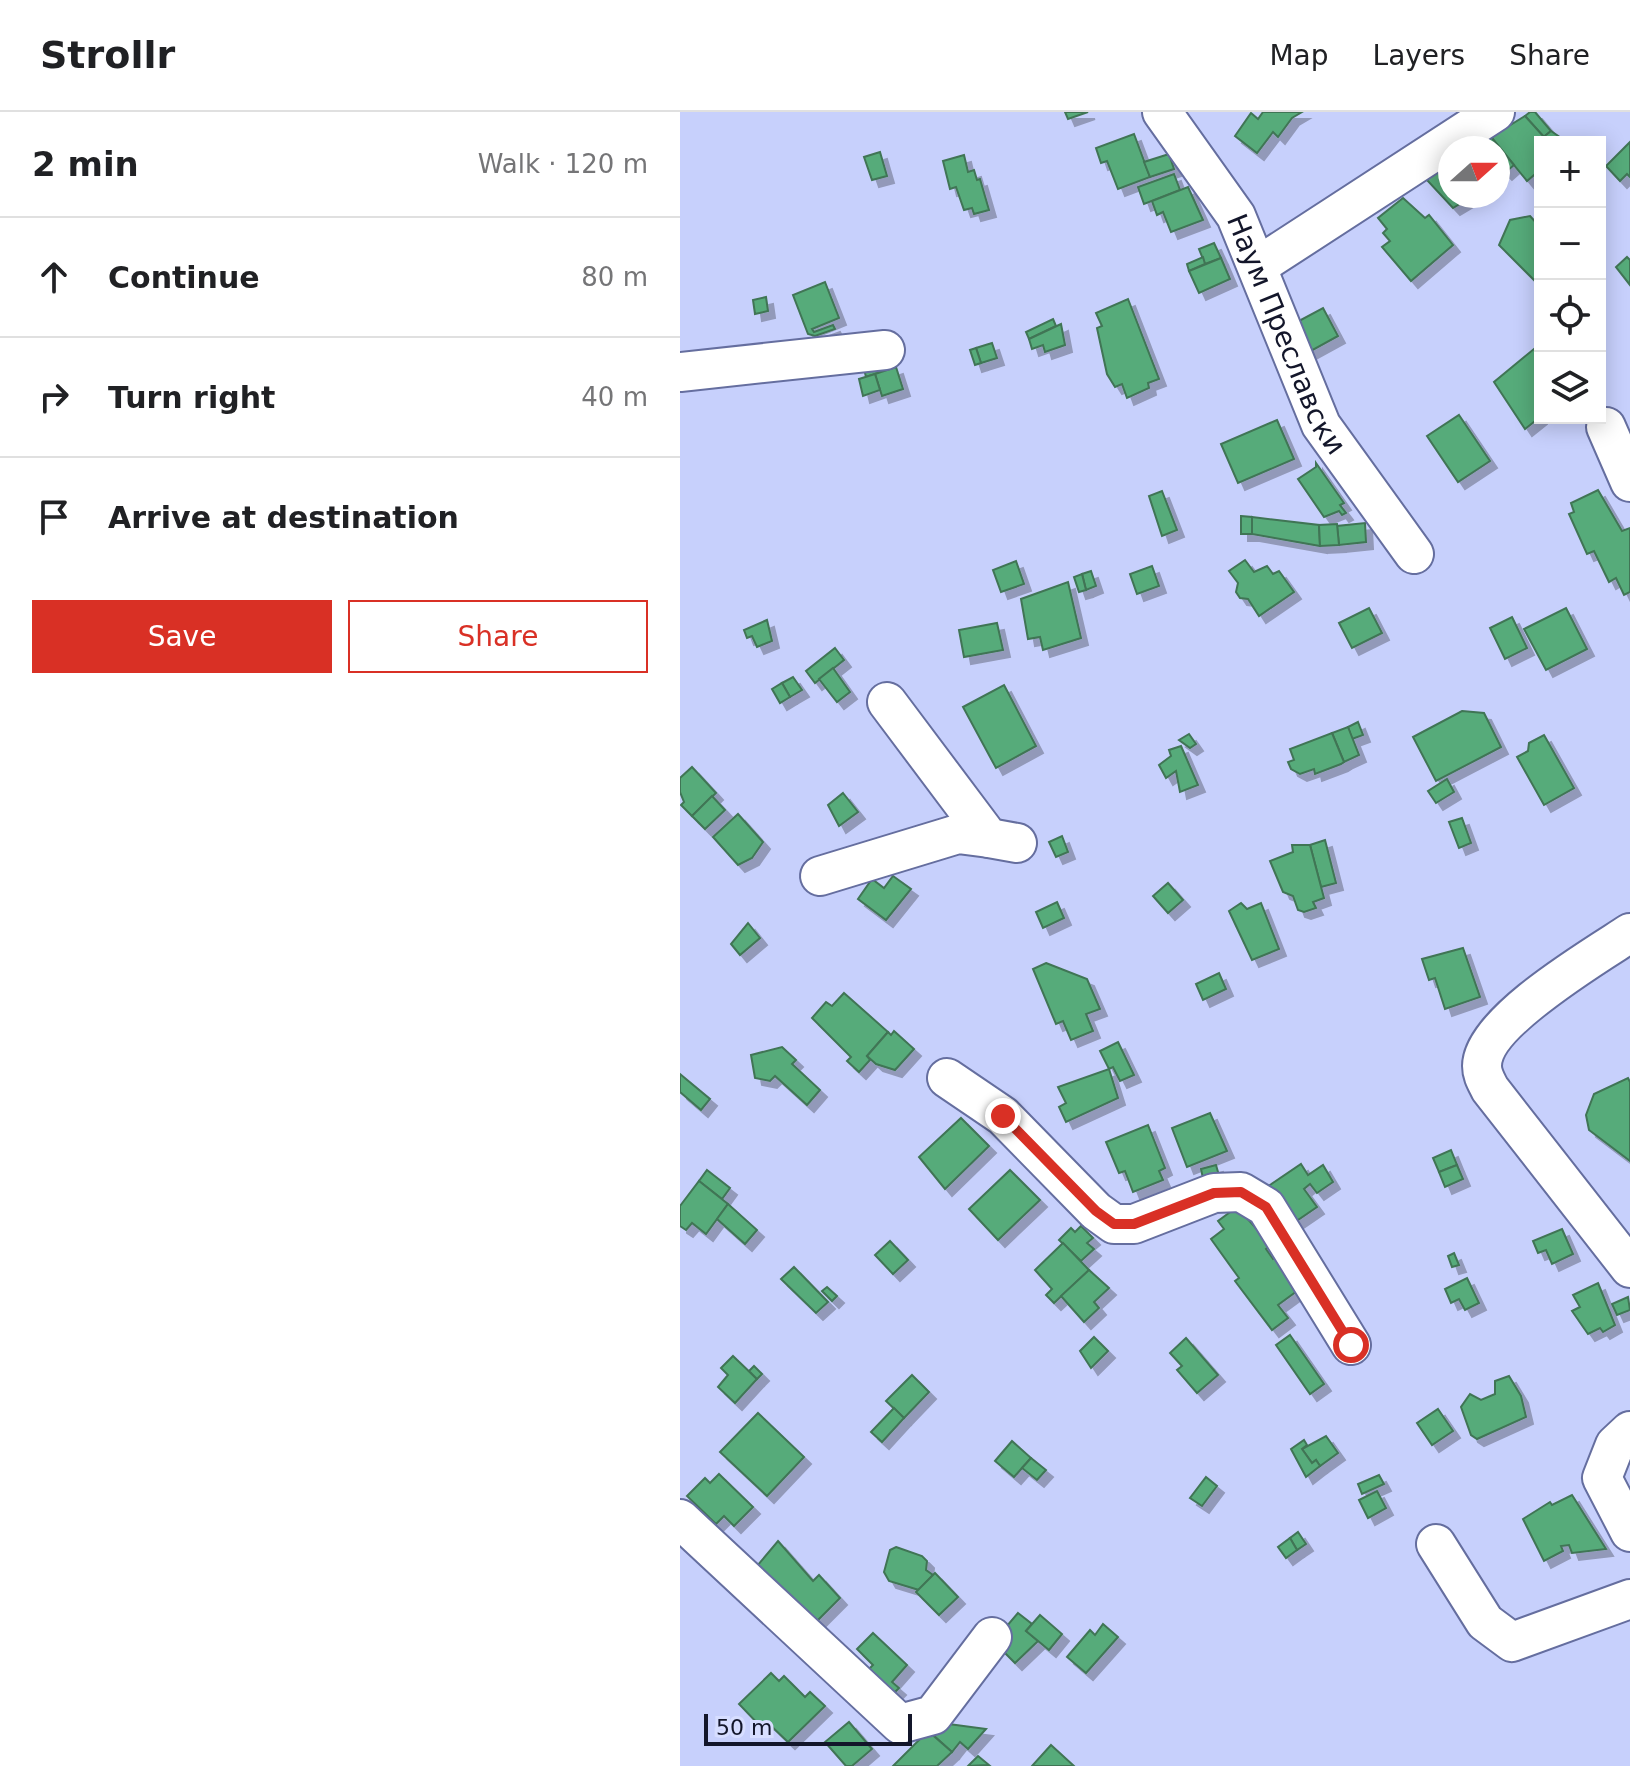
<!DOCTYPE html>
<html lang="en">
<head>
<meta charset="utf-8">
<style>
	:root { --surface:#fff; --page:#f6f6f6; --text:#202124; --muted:#757577; --line:#e0e0e0; --accent:#d93025 }
	body { margin:0; font-family:"DejaVu Sans",sans-serif; background:var(--page); color:var(--text) }
	.controls { position:absolute; right:24px; top:24px; display:grid; overflow:hidden; border-radius:0px; box-shadow:0 4px 20px #0003 }
	.controls button { width:72px; height:72px; display:grid; place-items:center; padding:0; border:0; border-bottom:2px solid var(--line); background:var(--surface); color:var(--text); font:40px sans-serif }
	.compass { position:absolute; left:758px; top:24px; width:72px; height:72px; border-radius:50%; background:var(--surface); box-shadow:0 4px 20px #0003; rotate:69deg }
	.scale { position:absolute; left:24px; bottom:20px; width:208px; box-sizing:border-box; padding-left:8px; border:4px solid #13162a; border-top:0; font-size:22px; line-height:28px; white-space:nowrap; color:#13162a; -webkit-text-stroke:6px #d7deff; paint-order:stroke }
	.stop { position:absolute; width:24px; height:24px; margin:-18px; border:6px solid #d93025; border-radius:50%; background:#fff }
	.stop.end { background:#d93025; border-color:#fff; box-shadow:0 2px 8px #0008 }
	.list { margin:0; padding:0; list-style:none }
	h2 { display:flex; justify-content:space-between; align-items:center; height:104px; margin:0; padding:0 32px; font-size:34px }
	h2 small { font-size:26px; font-weight:400; color:var(--muted) }
	.list li { display:grid; grid-template-columns:52px 1fr auto; gap:24px; align-items:center; box-sizing:border-box; height:120px; padding:0 32px; border-top:2px solid var(--line) }
	.list b { display:block; font-size:30px; white-space:nowrap }
	.list em { font-size:26px; font-style:normal; color:var(--muted) }
	.actions { display:flex; gap:16px; padding:24px 32px }
	.actions a { flex:1; padding:18px 0; border:2px solid var(--accent); border-radius:0px; text-align:center; font-size:28px; color:var(--accent) }
	.actions .main { background:var(--accent); color:#fff }
	.icon { flex:none; width:44px; height:44px; fill:none; stroke:currentColor; stroke-width:2; stroke-linecap:round; stroke-linejoin:round }
	.map { position:relative; flex:none; width:950px; height:1654px; overflow:hidden }
	header { display:flex; align-items:center; gap:48px; box-sizing:border-box; height:112px; padding:0 40px; background:var(--surface); border-bottom:2px solid var(--line) }
	header strong { font-size:38px }
	nav { display:flex; gap:44px; margin-inline-start:auto; font-size:28px }
	main { display:flex }
	aside { flex:1; background:var(--surface) }
	.map>svg:first-child { display:block }
	.building { fill:#57ab7a; stroke:#407555; stroke-width:2; filter:url(#shadow) }
	.lines { fill:none; stroke-linecap:round; stroke-linejoin:round }
	.minor-casing { stroke:#656e9f; stroke-width:42 }
	.minor { stroke:#fff; stroke-width:38 }
	.route { stroke:#d93025; stroke-width:10 }
	.labels { text-anchor:middle; stroke-width:8; stroke-linejoin:round; paint-order:stroke }
	.street-label { font-size:28px; fill:#13162a; stroke:#d7deff }
</style>
</head>
<body>
<header>
<strong>Strollr</strong>
<nav><a>Map</a><a>Layers</a><a>Share</a></nav>
</header>
<main>
<aside>
<h2>2 min<small>Walk · 120 m</small></h2>
<ul class="list">
<li><svg class="icon" aria-label="ahead" viewBox="0 0 24 24"><path d="M12 20V5M6 11l6-6 6 6"/></svg><div><b>Continue</b></div><em>80 m</em></li>
<li><svg class="icon" aria-label="right" viewBox="0 0 24 24"><path d="M7 20v-9h11M14 6l5 5-5 5"/></svg><div><b>Turn right</b></div><em>40 m</em></li>
<li><svg class="icon" aria-label="arrive" viewBox="0 0 24 24"><path d="M6 21V4h12l-3 4 3 4H6"/></svg><div><b>Arrive at destination</b></div></li>
</ul>
<div class="actions"><a class="main">Save</a><a>Share</a></div>
</aside>
<div class="map">
<svg width="950" height="1654" viewBox="0 0 950 1654">
	<defs>
		<filter id="shadow"><feDropShadow dx="7" dy="7" stdDeviation="0" flood-color="#0004"/></filter>
	</defs>
	<rect width="100%" height="100%" fill="#c7d0fc"/>
	<g class="building">
		<path d="M385,0H408L388,7Z"/>
		<path d="M583,0H622L612,6L598,25L593,20L577,41L555,24L571,1L578,7Z"/>
		<path d="M850,0H855L871,19L864,25L845,4Z"/>
		<path d="M845,4L864,25L856,31L860,36V58L847,69L811,25Z"/>
		<path d="M871,19L887,30H860V36L856,31Z"/>
		<path d="M454,22L470,65L438,77L427,49L421,51L416,36Z"/>
		<path d="M811,25L834,53L825,61L818,54V36L799,33Z"/>
		<path d="M950,30V65L947,62L940,69L926,54Z"/>
		<path d="M200,40L207,64L192,68L184,45Z"/>
		<path d="M489,42L494,57L470,65L464,50Z"/>
		<path d="M284,43L288,60L294,58L297,68L300,67L309,98L294,102L292,96L284,98L276,75L270,77L263,49Z"/>
		<path d="M770,52V84H793L773,96L746,67Z"/>
		<path d="M494,62L500,78L464,92L458,75Z"/>
		<path d="M508,75L523,108L491,120L483,100L477,103L472,89Z"/>
		<path d="M723,86L745,106L749,103L773,133L731,169L702,135L710,129L703,121L707,117L698,106Z"/>
		<path d="M850,104L860,115V174L819,133L830,108Z"/>
		<path d="M534,131L541,146L525,152L519,137Z"/>
		<path d="M523,145L525,152L509,159L507,152Z"/>
		<path d="M947,145L950,148V173L936,155Z"/>
		<path d="M541,146L550,167L519,181L509,159Z"/>
		<path d="M145,170L159,206L132,217L134,220L153,213L155,217L135,224L128,222L113,183Z"/>
		<path d="M86,185L88,199L75,202L73,188Z"/>
		<path d="M448,187L479,267L468,271L469,276L447,286L442,272L435,275L427,262L417,216L422,214L416,201Z"/>
		<path d="M643,196L658,224L620,245L604,217Z"/>
		<path d="M373,207L376,214L349,227L346,220Z"/>
		<path d="M381,212L385,233L365,240L363,233L352,237L349,227Z"/>
		<path d="M312,231L317,246L301,251L296,236Z"/>
		<path d="M860,232V305L845,317L814,270Z"/>
		<path d="M296,236L301,251L295,253L290,238Z"/>
		<path d="M201,247L204,259L186,265L183,253Z"/>
		<path d="M216,255L223,277L202,284L195,262Z"/>
		<path d="M195,262L200,278L183,284L179,267Z"/>
		<path d="M779,303L810,349L778,370L747,324Z"/>
		<path d="M597,308L614,347L558,371L541,332Z"/>
		<path d="M636,351L664,391L660,393L666,401L662,403L659,399L644,405L618,367L636,355Z"/>
		<path d="M918,378L942,419L950,416V480L944,483L936,466L929,470L914,439L907,442L889,402L894,400L891,391Z"/>
		<path d="M482,379L497,418L482,424L469,384Z"/>
		<path d="M561,404L572,405V422H561Z"/>
		<path d="M572,405L639,413L640,434L572,422Z"/>
		<path d="M685,411L686,430L659,433L657,414Z"/>
		<path d="M657,412L659,433L640,434L639,413Z"/>
		<path d="M565,448L574,460L587,454L593,462L599,459L614,480L579,504L568,487L560,486L556,480L558,471L549,459Z"/>
		<path d="M336,449L344,472L321,480L313,458Z"/>
		<path d="M472,454L479,474L457,482L450,462Z"/>
		<path d="M411,459L416,474L406,478L402,462Z"/>
		<path d="M402,462L406,478L399,480L394,465Z"/>
		<path d="M388,470L401,526L363,538L360,525L348,527L341,487Z"/>
		<path d="M689,496L702,521L672,536L659,511Z"/>
		<path d="M886,496L907,537L866,558L844,517Z"/>
		<path d="M832,505L847,536L825,547L810,516Z"/>
		<path d="M87,508L92,529L77,535L72,524L67,526L64,518Z"/>
		<path d="M317,511L323,538L284,545L279,518Z"/>
		<path d="M155,536L164,548L135,571L126,559Z"/>
		<path d="M153,556L170,580L157,590L139,567Z"/>
		<path d="M113,565L122,578L110,585L102,571Z"/>
		<path d="M102,571L110,585L100,591L92,577Z"/>
		<path d="M324,573L356,634L316,656L283,595Z"/>
		<path d="M782,599L804,601L821,635L756,669L733,625Z"/>
		<path d="M678,610L683,623L672,627L668,615Z"/>
		<path d="M668,615L679,643L664,650L652,621Z"/>
		<path d="M652,621L664,650L661,652L635,662L634,657L620,662L611,657L608,650L614,648L610,637Z"/>
		<path d="M509,622L516,632L510,636L499,628Z"/>
		<path d="M864,623L894,676L864,693L837,645L848,639L849,631Z"/>
		<path d="M501,634L518,673L500,680L496,659L486,666L479,653L491,644L489,638Z"/>
		<path d="M12,655L36,681L12,704L1,693L4,690L0,680V666Z"/>
		<path d="M767,667L774,680L756,691L748,679Z"/>
		<path d="M163,681L178,700L159,714L148,693Z"/>
		<path d="M32,684L45,698L25,717L12,704Z"/>
		<path d="M58,702L83,730L72,746L58,753L33,725Z"/>
		<path d="M782,706L791,731L779,736L769,710Z"/>
		<path d="M382,724L388,740L376,745L369,730Z"/>
		<path d="M645,728L656,771L641,775L630,733Z"/>
		<path d="M612,733H630L644,786L633,790L636,796L624,800L618,798L613,784L603,780L590,749L613,740Z"/>
		<path d="M213,764L231,777L206,808L178,787L192,767L204,776Z"/>
		<path d="M488,771L503,788L488,801L473,784Z"/>
		<path d="M377,790L384,806L363,816L356,800Z"/>
		<path d="M561,791L567,797L581,791L599,837L572,848L549,799Z"/>
		<path d="M68,811L80,826L60,843L51,832Z"/>
		<path d="M783,836L800,885L765,897L755,866L749,868L742,847Z"/>
		<path d="M366,851L407,867L420,897L406,902L413,919L391,928L383,909L376,912L353,857Z"/>
		<path d="M539,861L546,877L523,888L516,872Z"/>
		<path d="M164,881L208,920L187,944L190,948L179,960L167,949L171,945L132,906L146,890L152,894Z"/>
		<path d="M214,919L234,937L215,958L196,952L187,944L208,920L211,923Z"/>
		<path d="M438,930L454,963L440,969L433,955L429,957L420,939Z"/>
		<path d="M102,935L116,948L112,952L140,978L127,993L95,964L90,969L75,966L71,943Z"/>
		<path d="M429,957L438,986L386,1010L379,995L386,991L378,975Z"/>
		<path d="M0,962L30,987L21,998L0,980Z"/>
		<path d="M948,966L950,970V1049L909,1018L906,1003L914,982Z"/>
		<path d="M530,1001L547,1039L507,1055L492,1016Z"/>
		<path d="M281,1006L309,1034L265,1077L239,1045Z"/>
		<path d="M468,1013L485,1056L479,1059L483,1068L453,1080L445,1059L439,1061L426,1030Z"/>
		<path d="M771,1038L777,1053L759,1060L753,1046Z"/>
		<path d="M621,1052L628,1063L643,1053L653,1070L637,1081L630,1072L624,1077L637,1095L612,1112L587,1075Z"/>
		<path d="M536,1053L540,1067L524,1071L521,1057Z"/>
		<path d="M777,1053L783,1067L765,1075L759,1060Z"/>
		<path d="M27,1058L50,1076L42,1087L19,1069Z"/>
		<path d="M330,1058L360,1088L318,1128L289,1097Z"/>
		<path d="M19,1069L48,1092L26,1122L12,1111L6,1118L0,1114V1094Z"/>
		<path d="M48,1092L77,1118L65,1132L37,1107Z"/>
		<path d="M557,1095L591,1133L586,1137L593,1147L599,1143L610,1158L605,1162L617,1179L598,1193L608,1206L592,1218L555,1169L559,1166L531,1127L544,1117L538,1109Z"/>
		<path d="M401,1114L413,1126L407,1131L414,1137L401,1149L379,1128L391,1116L395,1120Z"/>
		<path d="M882,1117L893,1142L872,1152L866,1138L858,1141L853,1129Z"/>
		<path d="M210,1129L228,1148L213,1162L195,1143Z"/>
		<path d="M383,1131L409,1158L374,1191L366,1183L372,1177L355,1158Z"/>
		<path d="M774,1141L779,1153L772,1155L768,1144Z"/>
		<path d="M114,1155L148,1190L136,1201L101,1167Z"/>
		<path d="M409,1158L429,1176L414,1190L419,1196L404,1210L381,1184Z"/>
		<path d="M787,1166L799,1191L785,1198L779,1187L771,1191L765,1177Z"/>
		<path d="M918,1171L935,1213L923,1220L920,1216L908,1222L892,1199L900,1195L893,1183Z"/>
		<path d="M147,1175L157,1184L152,1189L142,1179Z"/>
		<path d="M948,1185L950,1198L937,1203L932,1192Z"/>
		<path d="M610,1223L644,1272L630,1282L596,1233Z"/>
		<path d="M414,1225L428,1239L411,1256L400,1239Z"/>
		<path d="M506,1226L538,1263L517,1281L497,1258L502,1254L490,1241Z"/>
		<path d="M53,1244L77,1267L55,1291L38,1275L48,1263L41,1256Z"/>
		<path d="M74,1254L82,1262L77,1267L69,1259Z"/>
		<path d="M232,1263L249,1280L224,1306L206,1289Z"/>
		<path d="M829,1264L841,1284L846,1305L797,1327L791,1323L781,1295L790,1282L801,1288L815,1282V1269Z"/>
		<path d="M214,1296L224,1306L202,1330L191,1320Z"/>
		<path d="M758,1297L773,1319L752,1333L737,1311Z"/>
		<path d="M78,1301L124,1345L87,1384L40,1340Z"/>
		<path d="M646,1324L658,1341L640,1354L636,1348L632,1351L622,1337Z"/>
		<path d="M624,1328L627,1333L622,1337L632,1351L636,1348L640,1354L626,1365L611,1337Z"/>
		<path d="M332,1329L351,1346L334,1365L315,1349Z"/>
		<path d="M351,1346L366,1358L357,1368L342,1356Z"/>
		<path d="M39,1362L73,1395L54,1414L44,1404L36,1412L7,1384L25,1366L30,1371Z"/>
		<path d="M699,1363L704,1372L682,1382L678,1372Z"/>
		<path d="M526,1365L537,1374L522,1394L510,1386Z"/>
		<path d="M697,1379L706,1396L688,1406L679,1388Z"/>
		<path d="M892,1383L926,1437L892,1441L889,1433L881,1434L883,1439L864,1449L843,1407L870,1390L872,1393Z"/>
		<path d="M618,1420L626,1432L617,1438L610,1426Z"/>
		<path d="M610,1426L617,1438L606,1446L598,1435Z"/>
		<path d="M98,1429L133,1469L139,1463L160,1486L131,1515L72,1460Z"/>
		<path d="M216,1435L242,1444L247,1449L246,1458L253,1463L239,1478L209,1469L204,1460L210,1438Z"/>
		<path d="M255,1461L278,1485L259,1503L236,1480Z"/>
		<path d="M338,1501L352,1512L346,1519L358,1529L335,1551L317,1533L330,1518L326,1515Z"/>
		<path d="M360,1503L382,1522L369,1538L346,1519Z"/>
		<path d="M423,1512L438,1525L406,1561L387,1545L410,1518L415,1523Z"/>
		<path d="M193,1521L227,1553L212,1570L219,1576L201,1594L184,1562L193,1553L177,1537Z"/>
		<path d="M91,1561L99,1569L104,1564L125,1585L130,1580L145,1594L108,1630L87,1610L81,1615L59,1592Z"/>
		<path d="M169,1610L192,1637L172,1654H166L145,1630Z"/>
		<path d="M261,1611L306,1617L288,1637L280,1630L272,1640L252,1622Z"/>
		<path d="M248,1619L272,1640L257,1654H213Z"/>
		<path d="M371,1633L394,1654H352Z"/>
		<path d="M298,1644L309,1653L288,1654Z"/>
	</g>
	<g class="lines">
		<defs>
			<g id="minor">
				<path id="s1" d="M482,0L556,104L641,313L734,442"/>
				<path d="M578,154L815,0"/>
				<path d="M0,260L205,238"/>
				<path d="M926,315L950,370"/>
				<path d="M207,590L309,726L337,731"/>
				<path d="M140,764L278,722L309,726"/>
				<path d="M950,821C915,844 802,910 802,954C802,963 806,969 810,977L950,1156"/>
				<path d="M267,966L323,1004L416,1099L434,1112H454L534,1081L561,1080L586,1095L671,1233"/>
				<path d="M950,1319L935,1333L922,1366L950,1420"/>
				<path d="M0,1407L220,1612L253,1603L312,1525"/>
				<path d="M756,1432L805,1510L832,1530L950,1487"/>
			</g>
		</defs>
		<use href="#minor" class="minor-casing"/>
		<use href="#minor" class="minor"/>
	</g>
	<g class="lines">
		<path class="route" d="M323,1004L416,1099L434,1112H454L534,1081L561,1080L586,1095L671,1233"/>
	</g>
	<g class="labels">
		<g class="street-label">
			<text dy="10" stroke="none"><textPath href="#s1" startOffset="256">Наум Преславски</textPath></text>
		</g>
	</g>
</svg>
<div class="controls">
<button>+</button>
<button>−</button>
<button><svg class="icon" aria-label="locate" viewBox="0 0 24 24"><circle cx="12" cy="12" r="6"/><path d="M12 2v4M12 18v4M2 12h4M18 12h4"/></svg></button>
<button><svg class="icon" aria-label="layers" viewBox="0 0 24 24"><path d="M12 4l9 5-9 5-9-5zM3 14l9 5 9-5"/></svg></button>
</div>
<svg class="compass" viewBox="-18 -18 36 36"><path d="M0-13l5 13h-10z" fill="#e53935"/><path d="M0 13l5-13h-10z" fill="#757577"/></svg>
<div class="scale">50 m</div>
<div class="stop" style="left:671px;top:1233px"></div>
<div class="stop end" style="left:323px;top:1004px"></div>
</div>
</main>
</body>
</html>
